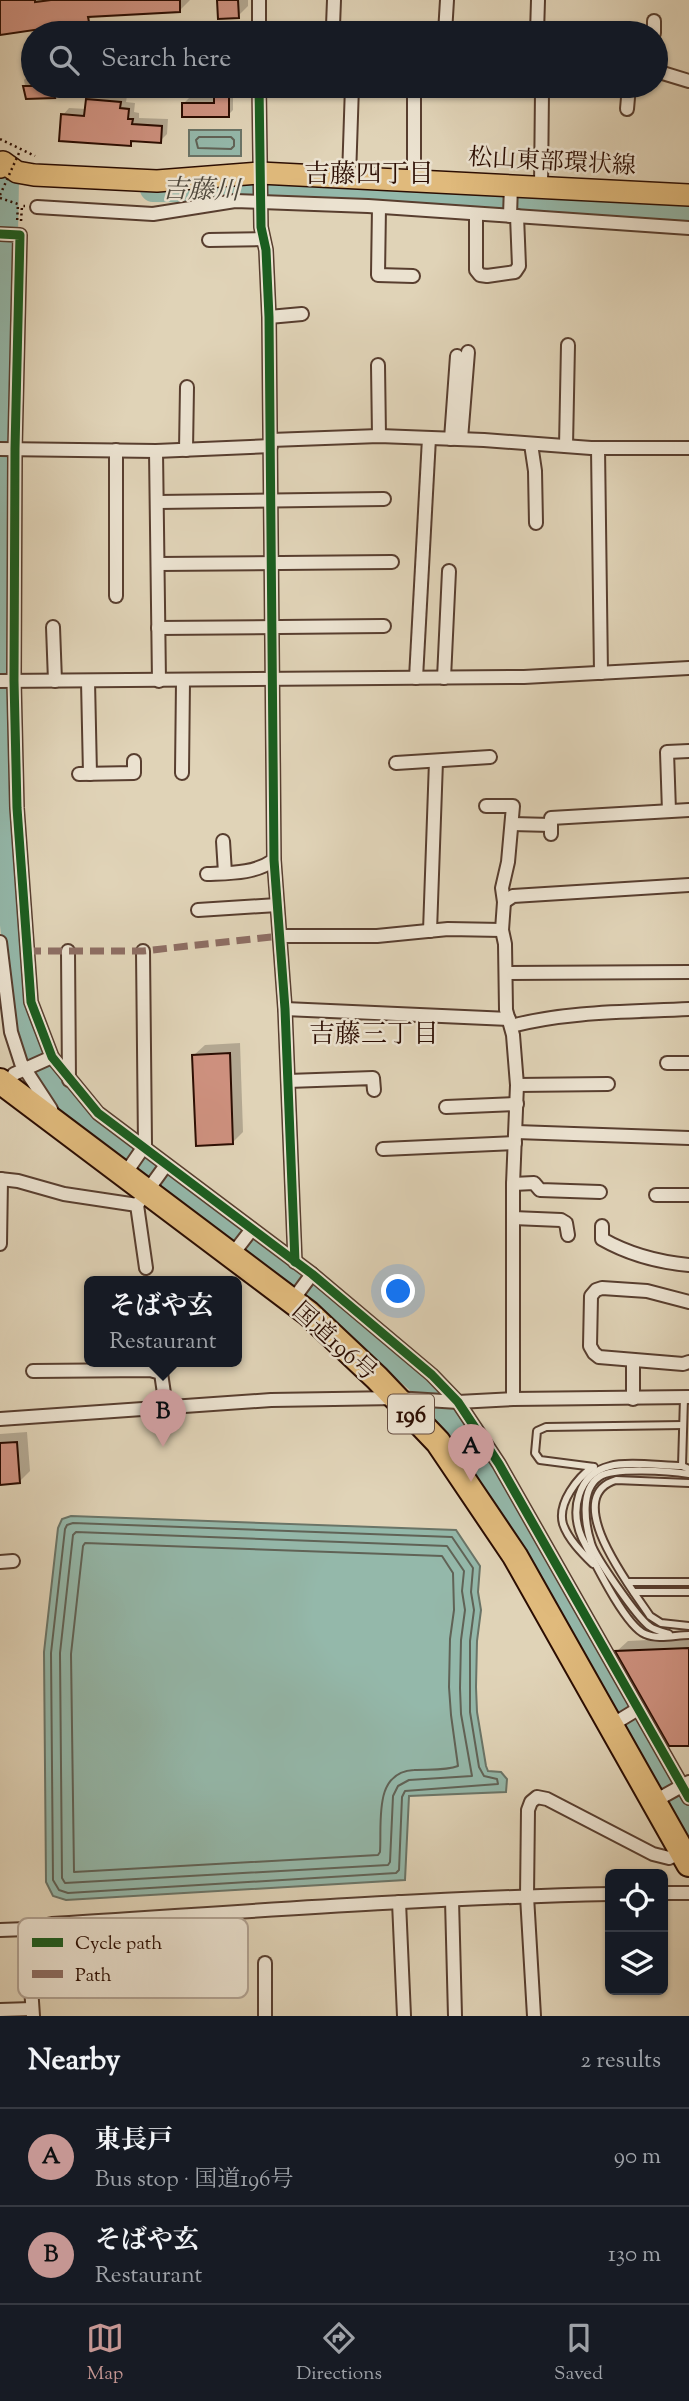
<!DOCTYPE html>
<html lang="en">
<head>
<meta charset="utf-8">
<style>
	:root { --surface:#171b24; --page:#20242c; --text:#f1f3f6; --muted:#9ea1a6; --line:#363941; --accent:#c59692 }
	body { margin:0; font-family:"Sorts Mill Goudy","Noto Serif JP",serif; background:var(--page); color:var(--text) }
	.controls { position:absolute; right:21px; bottom:21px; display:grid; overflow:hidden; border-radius:10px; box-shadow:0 2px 5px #0004 }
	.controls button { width:63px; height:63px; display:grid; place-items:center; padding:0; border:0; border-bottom:2px solid var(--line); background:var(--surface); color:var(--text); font:35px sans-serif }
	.you { position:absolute; left:399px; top:1292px; width:24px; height:24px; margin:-18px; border:5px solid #fff; border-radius:50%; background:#1a73e8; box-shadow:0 0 0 10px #1a73e833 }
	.badge { display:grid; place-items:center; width:46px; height:46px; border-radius:50%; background:var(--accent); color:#111; font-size:23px; font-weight:700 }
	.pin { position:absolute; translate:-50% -58px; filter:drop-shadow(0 2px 4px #0008) }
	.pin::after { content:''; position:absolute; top:37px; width:24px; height:21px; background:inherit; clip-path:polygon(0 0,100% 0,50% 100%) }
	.popup { position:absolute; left:84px; top:1276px; width:158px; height:91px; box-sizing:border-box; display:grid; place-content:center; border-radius:10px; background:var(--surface); filter:drop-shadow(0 2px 5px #0005); font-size:23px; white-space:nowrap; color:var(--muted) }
	.popup b { font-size:26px; color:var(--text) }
	.popup::after { content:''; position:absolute; left:50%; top:100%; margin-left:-14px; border:14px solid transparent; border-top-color:var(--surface) }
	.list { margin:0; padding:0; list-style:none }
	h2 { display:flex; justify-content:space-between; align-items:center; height:91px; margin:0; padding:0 28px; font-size:30px }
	h2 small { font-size:23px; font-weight:400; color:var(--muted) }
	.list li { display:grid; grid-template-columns:46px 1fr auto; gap:21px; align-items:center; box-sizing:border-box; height:98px; padding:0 28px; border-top:2px solid var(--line) }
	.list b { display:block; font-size:26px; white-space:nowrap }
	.list p { margin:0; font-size:23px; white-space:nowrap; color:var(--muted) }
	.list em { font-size:23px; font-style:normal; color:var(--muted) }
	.icon { flex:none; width:38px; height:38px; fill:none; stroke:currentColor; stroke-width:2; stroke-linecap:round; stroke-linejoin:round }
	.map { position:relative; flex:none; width:689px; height:2016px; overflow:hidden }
	.search { position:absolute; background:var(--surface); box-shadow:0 2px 5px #0004; left:21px; right:21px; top:21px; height:77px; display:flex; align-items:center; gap:18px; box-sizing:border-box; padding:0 24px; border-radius:38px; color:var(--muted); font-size:26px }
	.sheet { height:287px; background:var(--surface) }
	nav { display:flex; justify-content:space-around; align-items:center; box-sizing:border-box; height:98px; border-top:2px solid var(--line); background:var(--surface); font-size:19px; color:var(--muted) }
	nav a { display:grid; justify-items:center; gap:4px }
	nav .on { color:var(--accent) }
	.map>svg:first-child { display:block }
	.water { fill:#94b8aa; stroke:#6a7467; stroke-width:2 }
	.shadow { fill:#0003 }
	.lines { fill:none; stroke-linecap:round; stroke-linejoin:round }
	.shore { stroke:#606256; stroke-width:2 }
	.river { stroke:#94b8aa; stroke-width:26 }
	.building { fill:#ce917f; stroke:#2b0d02; stroke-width:2 }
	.lane-casing { stroke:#583e2f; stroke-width:10 }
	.street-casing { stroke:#583e2f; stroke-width:16 }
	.primary-casing { stroke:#2b0d02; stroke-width:24 }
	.highway-casing { stroke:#2b0d02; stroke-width:28 }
	.path { stroke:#2b0d02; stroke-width:2.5; stroke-dasharray:2 3.5; stroke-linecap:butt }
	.lane { stroke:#ebe2d0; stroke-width:6 }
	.street { stroke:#ebe2d0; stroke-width:12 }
	.primary { stroke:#e0ba7c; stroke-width:21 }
	.highway { stroke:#e0ba7c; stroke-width:24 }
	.path-bridge { stroke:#2b0d02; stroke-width:2.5; stroke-dasharray:2 3.5; stroke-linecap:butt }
	.quiet { stroke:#8d6e63; stroke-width:7; stroke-dasharray:14 7; stroke-linecap:butt }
	.cycleway-casing { stroke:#ebe2d0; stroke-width:13 }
	.cycleway { stroke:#1b5e20; stroke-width:9 }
	.labels { text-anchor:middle; stroke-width:5; stroke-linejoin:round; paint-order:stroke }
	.shield { fill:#ebe2d0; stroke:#654d40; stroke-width:2 }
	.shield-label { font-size:23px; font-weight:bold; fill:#2b0d02 }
	.street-label { font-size:24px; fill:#2b0d02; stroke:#ebe2d0 }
	.neighbourhood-label { font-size:26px; fill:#2b0d02; stroke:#ebe2d0 }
	.water-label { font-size:26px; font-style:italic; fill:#50493d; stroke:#ebe2d0 }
	.key { fill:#ebe2d0; stroke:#b1a292; stroke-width:2 }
	.key-label { font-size:19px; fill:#2b0d02 }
</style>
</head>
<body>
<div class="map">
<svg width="689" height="2016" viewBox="0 0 689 2016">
	<rect width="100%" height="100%" fill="#e0d3b7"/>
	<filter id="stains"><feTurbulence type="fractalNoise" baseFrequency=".00286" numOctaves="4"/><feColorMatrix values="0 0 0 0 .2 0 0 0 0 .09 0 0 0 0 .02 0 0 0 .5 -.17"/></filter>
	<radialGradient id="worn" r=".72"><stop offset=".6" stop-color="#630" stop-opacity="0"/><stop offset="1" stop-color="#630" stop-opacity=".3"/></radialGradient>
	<g class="water">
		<rect x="189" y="130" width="52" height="26"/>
		<path d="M71,1516L456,1530L480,1566L478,1592L481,1610L477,1641L476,1687L477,1712L486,1766L488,1771L501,1772L507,1779L506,1792L409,1796L405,1880L66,1900L53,1896L46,1882L44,1652L58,1528L62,1519Z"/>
	</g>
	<g class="shadow">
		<path d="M0,0H190L180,10L94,15L88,20L0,34Z"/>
		<path d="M219,0H248V6L238,16Z"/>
		<path d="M29,75H33V86H58L59,92L54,97H27L24,80Z"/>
		<path d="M222,86H233V110L228,115L184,103L189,98H216V91Z"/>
		<path d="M94,93L127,96L126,102L135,103L134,112L139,113V118L168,119L167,134L160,141L134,140L130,144L63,115L69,108L87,109V100Z"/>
		<path d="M240,1043L243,1132L233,1142L194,1055L205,1045Z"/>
		<path d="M27,1432L30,1471L19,1482L0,1483V1434Z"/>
		<path d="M689,1638V1744L617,1651L628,1641Z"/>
	</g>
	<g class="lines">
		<g class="shore">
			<path d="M199,137H231L234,140V146L231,149L198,148L196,140Z"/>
			<path d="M73,1523L452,1537L473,1568L471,1592L474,1610L470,1641V1712L479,1767L484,1776L497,1779L498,1784L405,1791L402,1797L399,1870L396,1873L68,1893L59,1890L53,1880L51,1653L65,1529L67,1525Z"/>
			<path d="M76,1532L447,1546L464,1571L462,1591L465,1610L461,1640L460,1688L461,1714L472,1776L409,1780L398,1786L393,1796L390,1862L388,1865L65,1883L62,1878L60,1653L73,1535Z"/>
			<path d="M85,1543L442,1556L453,1573L454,1610L450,1639L449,1687L451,1715L458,1766C446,1771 428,1769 414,1770C373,1772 382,1822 380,1852L378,1855L74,1872L71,1654L83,1546Z"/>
		</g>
		<g class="river">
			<path d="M6,178L1,474L4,747L9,886L21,1002L35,1047L66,1099L147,1165L319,1295L419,1381L488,1470L689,1823"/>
			<path d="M153,189L326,191L689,214"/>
		</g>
	</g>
	<g class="building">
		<path d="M0,0H35V2L51,0H180V12L88,17L89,22L0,35Z"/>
		<path d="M217,0H238L239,18L218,19Z"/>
		<path d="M23,86H68V93L54,95L55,98L26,99Z"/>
		<path d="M217,88H229V117H182V103H214V91H217Z"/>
		<path d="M86,99L121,102L120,108L129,109L128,119H133L132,124L162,126L161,143L131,141V146L59,141L61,114L84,116Z"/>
		<path d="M230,1053L233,1144L196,1146L192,1055Z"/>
		<path d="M17,1442L20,1483L0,1485V1443Z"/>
		<path d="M689,1648V1746H669L615,1651Z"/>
	</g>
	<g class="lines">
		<defs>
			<g id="lane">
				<path d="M682,1466L684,1398"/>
				<path d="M594,1467L540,1460L535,1453L537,1431L546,1427L683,1425"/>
				<path d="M689,1469L682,1466C663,1466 627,1461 610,1466C577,1474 570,1511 582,1538C593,1559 625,1626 645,1634C658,1640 675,1635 689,1635"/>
				<path d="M689,1483L616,1480C559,1497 633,1590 650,1616L661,1623L689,1626"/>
				<path d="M593,1564C582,1553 568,1539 563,1524C557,1503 578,1477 593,1467"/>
				<path d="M628,1582H689"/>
				<path d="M634,1592H689"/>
				<path d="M669,1634C662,1632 654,1630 649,1626C637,1617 595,1557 591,1543C585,1524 580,1490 599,1477C613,1467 670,1471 689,1474"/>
			</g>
			<g id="street">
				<path d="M654,21V33"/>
				<path d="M333,26L334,0"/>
				<path d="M259,33V0"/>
				<path d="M445,33L447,0"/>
				<path d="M537,33L538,0"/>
				<path d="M656,71L689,81"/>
				<path d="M259,86L261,227L266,250L269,317L274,860L285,1009L295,1262"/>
				<path d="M627,109L629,86"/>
				<path d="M349,177L352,86"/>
				<path d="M414,180V93"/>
				<path d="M541,187L542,91"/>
				<path d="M37,207L153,214L235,201L368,206L689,228"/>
				<path d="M379,207L378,275L413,276"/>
				<path d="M476,214V270L480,275L487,276L515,272L519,266L517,216"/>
				<path d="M510,216L511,185"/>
				<path d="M0,234L20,235L15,449L14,681L17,808L31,1002L52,1057L98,1113L312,1274L432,1375L458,1402L499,1464L689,1798"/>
				<path d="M209,240L263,239"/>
				<path d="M269,317L302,314"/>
				<path d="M378,365L379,436"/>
				<path d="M451,439L457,356"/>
				<path d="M461,439L468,352"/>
				<path d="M271,440L379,436L484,440L591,448H689"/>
				<path d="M531,444L535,471L536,523"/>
				<path d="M566,446L568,345"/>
				<path d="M598,448L601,673"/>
				<path d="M0,449L156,451L271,446"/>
				<path d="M116,450V596"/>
				<path d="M186,450L187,387"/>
				<path d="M156,451L159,681"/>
				<path d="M157,502L384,499"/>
				<path d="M158,564L392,562"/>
				<path d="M53,627L55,681"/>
				<path d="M158,628L384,626"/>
				<path d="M416,678L429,438"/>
				<path d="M444,678L449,571"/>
				<path d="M0,681L524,677L689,668"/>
				<path d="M88,681L90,774"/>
				<path d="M396,763L490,757"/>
				<path d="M182,773L183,681"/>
				<path d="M79,774L134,773V761"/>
				<path d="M486,806H513L508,862L502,888L504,902L502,930L505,944L506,1010L513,1035L517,1085L513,1184V1399"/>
				<path d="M669,811L667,752L689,751"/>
				<path d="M512,824L551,825"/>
				<path d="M551,834V818L689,810"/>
				<path d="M223,841L225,873"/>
				<path d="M207,874C230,873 254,874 274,860"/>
				<path d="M504,902L513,896L689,885"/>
				<path d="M198,910L277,905"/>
				<path d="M430,931L436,761"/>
				<path d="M280,936H377L448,929L502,930"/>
				<path d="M0,942L11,1032L21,1063L51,1109"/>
				<path d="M68,951L69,1080"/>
				<path d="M506,973L689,972"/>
				<path d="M285,1009L509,1019"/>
				<path d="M511,1026C568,1011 630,1012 689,1009"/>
				<path d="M667,1063H689"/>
				<path d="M14,1074L52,1057"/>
				<path d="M288,1081L373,1078L374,1090"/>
				<path d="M517,1085L608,1084"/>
				<path d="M446,1107L517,1104"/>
				<path d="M516,1132L689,1138"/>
				<path d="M383,1149L515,1143"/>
				<path d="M125,1174L145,1145L143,951"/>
				<path d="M0,1179L18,1181L64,1194L137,1205L166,1165"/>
				<path d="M513,1184L534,1183L540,1190L600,1192"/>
				<path d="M656,1195H689"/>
				<path d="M137,1205L146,1268"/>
				<path d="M513,1218L561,1220L566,1223L568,1235"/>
				<path d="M602,1226V1239C630,1255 657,1262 689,1265"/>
				<path d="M0,1244L1,1179"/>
				<path d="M232,1255L252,1229"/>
				<path d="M292,1301L312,1274"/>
				<path d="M689,1302L647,1291L602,1288L596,1290L591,1296L590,1346L594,1353L599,1357L683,1364L689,1362"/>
				<path d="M33,1371L150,1370L161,1373L166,1407"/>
				<path d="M633,1399V1360"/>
				<path d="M0,1419L271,1400L396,1398L458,1402L513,1399L689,1397"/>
				<path d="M0,1562L13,1561"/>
				<path d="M610,1726L638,1709"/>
				<path d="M653,1802L689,1782"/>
				<path d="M663,1893H689"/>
				<path d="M452,1900L455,2016"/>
				<path d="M399,1902L404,2016"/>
				<path d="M27,1929L33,2016"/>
				<path d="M0,1930L27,1929L52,1924C238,1912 424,1898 610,1894"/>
				<path d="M265,1963V2016"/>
				<path d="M0,2010L32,2009"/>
				<path d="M534,2016L527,1896L528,1810L531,1802L537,1797L547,1799L653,1854L669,1858L686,1850"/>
			</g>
			<path id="primary" d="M0,167L3,162L17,172L34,175L157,181L260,173L689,195"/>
			<path id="highway" d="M0,1081L308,1313L377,1378L438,1442L515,1556L689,1864"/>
		</defs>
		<use href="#lane" class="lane-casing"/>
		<use href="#street" class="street-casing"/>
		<use href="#primary" class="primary-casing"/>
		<use href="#highway" class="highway-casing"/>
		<g class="path">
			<path d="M0,139L35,156"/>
			<path d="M0,198L18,204L17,223"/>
			<path d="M21,221L22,206H25"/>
		</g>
		<use href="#lane" class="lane"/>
		<use href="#street" class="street"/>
		<use href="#primary" class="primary"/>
		<use href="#highway" class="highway"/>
		<path class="path-bridge" d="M0,195L19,153"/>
		<path class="quiet" d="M27,951H143L280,936"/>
		<defs>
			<g id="cycleway">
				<path d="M259,86L261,227L266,250L269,317L274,860L285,1009L295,1262"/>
				<path d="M0,234L20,235L15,449L14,681L17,808L31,1002L52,1057L98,1113L312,1274L432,1375L458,1402L499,1464L689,1798"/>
			</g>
		</defs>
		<use href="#cycleway" class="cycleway-casing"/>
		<use href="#cycleway" class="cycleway"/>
	</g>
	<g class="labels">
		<rect class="shield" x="388" y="1394.5" width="46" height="39" rx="5"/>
		<g class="shield-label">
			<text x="411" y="1422">196</text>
		</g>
		<g class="street-label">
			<text transform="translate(552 161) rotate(3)" y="8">松山東部環状線</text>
			<text transform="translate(335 1341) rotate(42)" y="8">国道196号</text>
		</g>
		<g class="neighbourhood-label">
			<text x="369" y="182">吉藤四丁目</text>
			<text x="374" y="1042">吉藤三丁目</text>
		</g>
		<g class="water-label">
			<text transform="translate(201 189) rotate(1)" y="9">吉藤川</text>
		</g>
	</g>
	<rect x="18" y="1918" width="230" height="80" rx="10" class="key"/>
	<rect x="32" y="1938" width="31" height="9" fill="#1b5e20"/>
	<rect x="32" y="1970" width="31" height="8" fill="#8d6e63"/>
	<g class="key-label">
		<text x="75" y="1949">Cycle path</text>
		<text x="75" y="1981">Path</text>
	</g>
	<rect width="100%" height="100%" filter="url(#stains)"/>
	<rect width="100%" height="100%" fill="url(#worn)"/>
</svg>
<div class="controls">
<button><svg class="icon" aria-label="locate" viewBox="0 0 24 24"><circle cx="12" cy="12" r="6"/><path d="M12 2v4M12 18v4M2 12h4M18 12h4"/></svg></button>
<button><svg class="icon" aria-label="layers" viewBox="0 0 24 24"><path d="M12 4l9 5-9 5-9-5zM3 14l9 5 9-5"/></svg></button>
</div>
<div class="you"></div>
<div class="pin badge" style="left:471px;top:1482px">A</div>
<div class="pin badge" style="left:163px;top:1447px">B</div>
<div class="popup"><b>そばや玄</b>Restaurant</div>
<div class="search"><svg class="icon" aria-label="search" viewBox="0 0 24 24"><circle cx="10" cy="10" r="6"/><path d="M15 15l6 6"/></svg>Search here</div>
</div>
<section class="sheet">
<h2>Nearby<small>2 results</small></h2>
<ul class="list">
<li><span class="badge">A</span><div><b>東長戸</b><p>Bus stop · 国道196号</p></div><em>90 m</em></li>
<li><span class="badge">B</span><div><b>そばや玄</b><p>Restaurant</p></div><em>130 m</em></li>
</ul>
</section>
<nav>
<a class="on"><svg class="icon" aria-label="map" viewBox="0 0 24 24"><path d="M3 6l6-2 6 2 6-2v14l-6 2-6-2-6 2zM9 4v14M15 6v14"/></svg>Map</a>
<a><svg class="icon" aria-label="directions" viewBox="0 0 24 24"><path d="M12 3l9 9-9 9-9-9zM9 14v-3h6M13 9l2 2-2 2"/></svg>Directions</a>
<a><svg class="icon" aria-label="saved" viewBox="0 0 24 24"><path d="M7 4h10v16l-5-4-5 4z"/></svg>Saved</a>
</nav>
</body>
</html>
